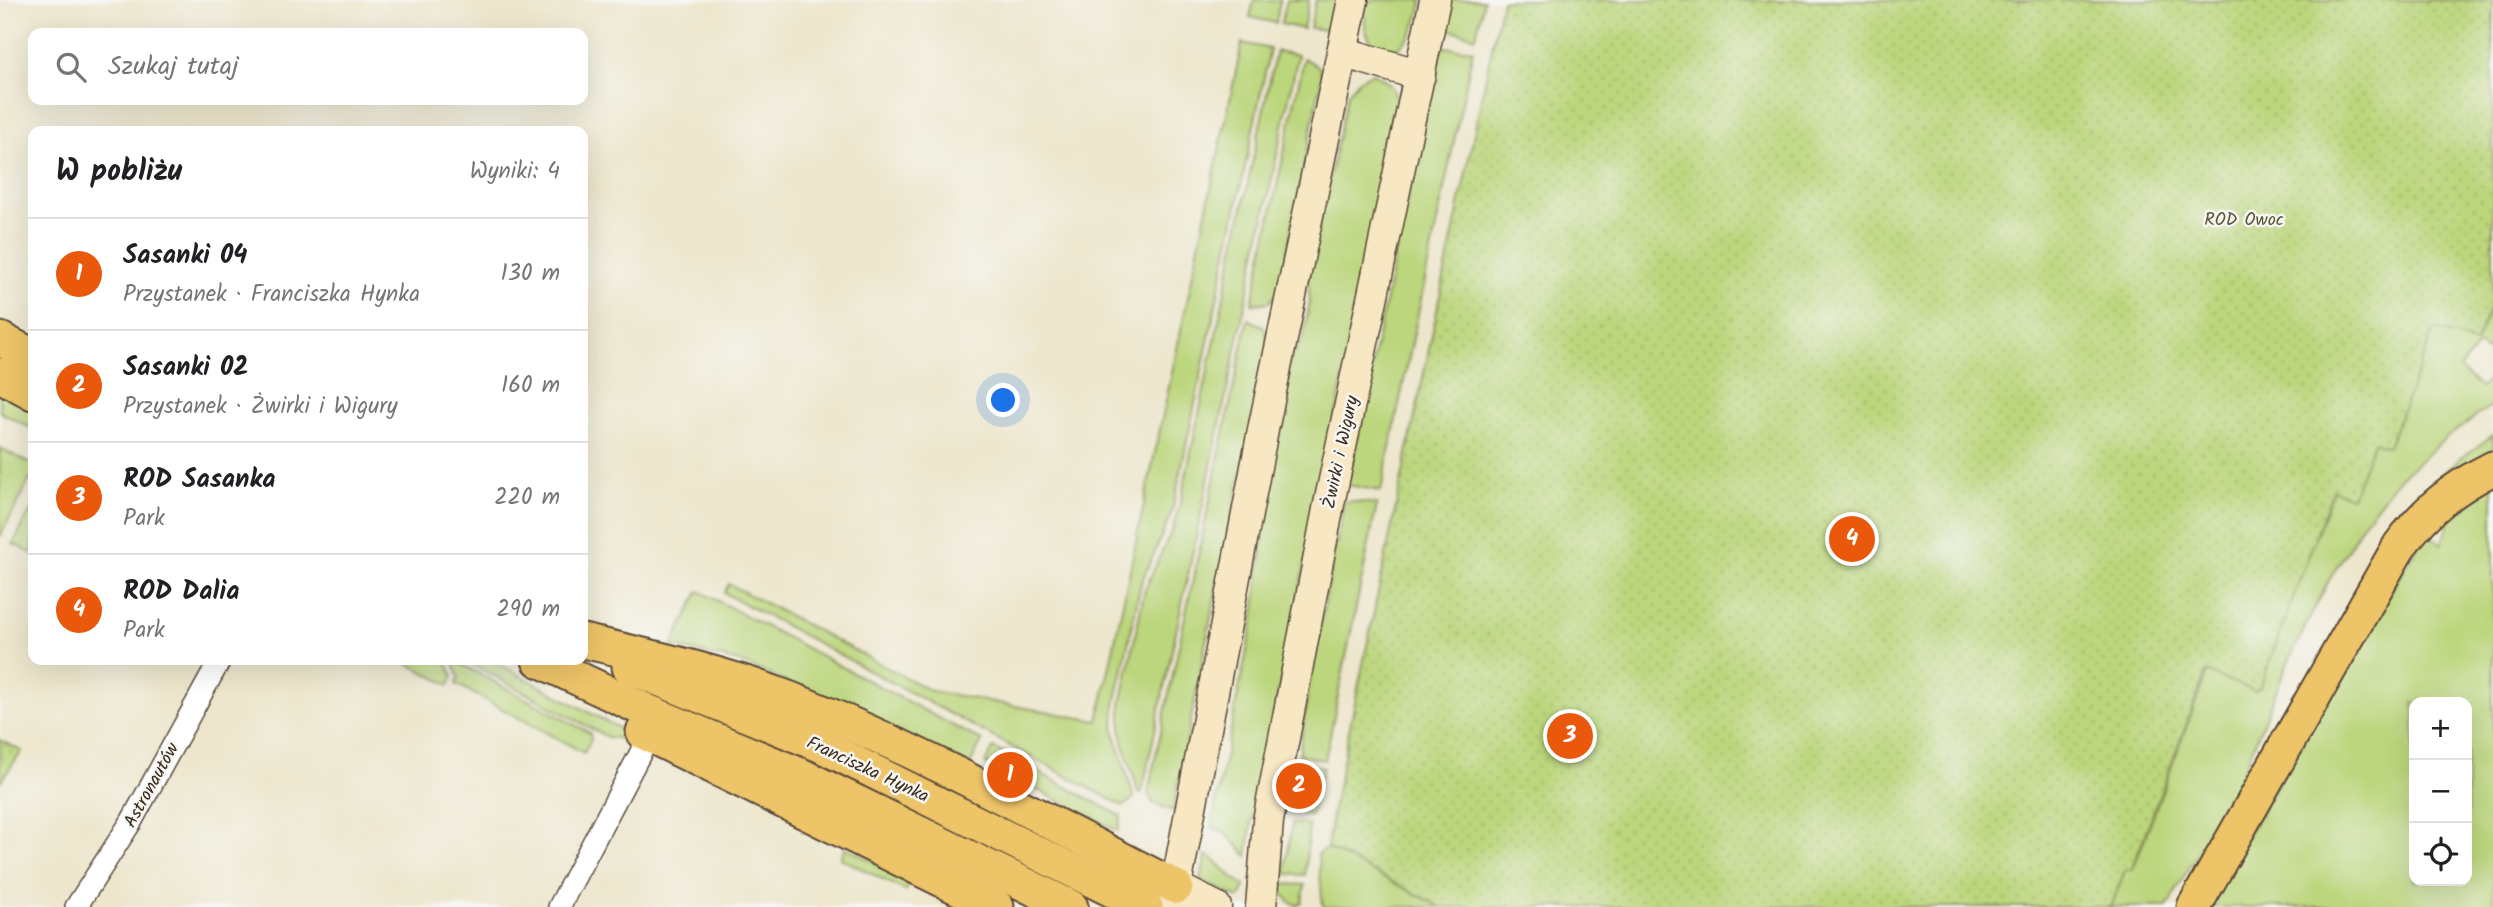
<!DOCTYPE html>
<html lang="pl">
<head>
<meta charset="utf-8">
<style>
	:root { --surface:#fff; --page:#f2f2f2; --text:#202124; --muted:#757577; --line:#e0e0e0; --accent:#ea580c }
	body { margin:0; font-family:Kalam,sans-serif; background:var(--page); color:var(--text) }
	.controls { position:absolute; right:21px; bottom:21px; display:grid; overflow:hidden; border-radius:14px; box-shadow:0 7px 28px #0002 }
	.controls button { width:63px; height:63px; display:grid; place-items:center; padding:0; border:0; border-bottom:2px solid var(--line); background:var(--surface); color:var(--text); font:35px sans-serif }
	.you { position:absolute; left:1004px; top:401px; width:24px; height:24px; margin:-18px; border:5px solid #fff; border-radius:50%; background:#1a73e8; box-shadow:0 0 0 10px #1a73e833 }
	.badge { display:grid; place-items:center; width:46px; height:46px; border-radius:50%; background:var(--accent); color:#fff; font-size:23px; font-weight:700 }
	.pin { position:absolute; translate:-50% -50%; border:4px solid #fff; box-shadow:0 2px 7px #0006 }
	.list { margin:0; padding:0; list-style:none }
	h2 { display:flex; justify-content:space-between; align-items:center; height:91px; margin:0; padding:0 28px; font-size:30px }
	h2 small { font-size:23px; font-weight:400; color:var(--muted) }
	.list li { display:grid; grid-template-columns:46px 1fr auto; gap:21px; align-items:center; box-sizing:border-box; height:112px; padding:0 28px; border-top:2px solid var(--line) }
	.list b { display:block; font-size:26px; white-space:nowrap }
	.list p { margin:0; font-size:23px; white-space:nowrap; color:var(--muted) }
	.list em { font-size:23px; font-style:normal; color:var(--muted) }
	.icon { flex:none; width:38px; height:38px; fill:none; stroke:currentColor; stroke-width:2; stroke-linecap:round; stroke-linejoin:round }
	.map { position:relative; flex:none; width:2493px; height:907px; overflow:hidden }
	.search { position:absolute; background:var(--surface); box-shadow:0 7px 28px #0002; left:28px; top:28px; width:560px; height:77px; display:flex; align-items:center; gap:18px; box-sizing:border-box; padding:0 24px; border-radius:14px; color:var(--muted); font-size:26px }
	.panel { position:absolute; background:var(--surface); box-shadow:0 7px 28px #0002; left:28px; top:126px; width:560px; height:539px; border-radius:14px }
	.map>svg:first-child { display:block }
	.grass { fill:#bbd67b; stroke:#7b804c; stroke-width:2; fill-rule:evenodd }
	.garden { fill:url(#garden-dots); stroke:#7b804c; stroke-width:2 }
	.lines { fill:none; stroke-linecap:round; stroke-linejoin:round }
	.minor-casing { stroke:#564638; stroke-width:24 }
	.secondary-casing { stroke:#564638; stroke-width:33 }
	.primary-casing { stroke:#564638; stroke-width:37 }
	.minor { stroke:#fff; stroke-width:21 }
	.secondary { stroke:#f8e7c3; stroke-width:30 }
	.primary { stroke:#eec469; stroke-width:33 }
	.labels { text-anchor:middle; stroke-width:5; stroke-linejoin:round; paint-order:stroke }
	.park-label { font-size:18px; fill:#5b5535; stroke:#f6f6f2 }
	.street-label { font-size:18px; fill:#3b2a1e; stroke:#f6f6f2 }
</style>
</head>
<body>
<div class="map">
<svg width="2493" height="907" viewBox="0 0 2493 907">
	<defs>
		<pattern id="garden-dots" width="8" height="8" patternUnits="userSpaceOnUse" patternTransform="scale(1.75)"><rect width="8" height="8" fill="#bbd67b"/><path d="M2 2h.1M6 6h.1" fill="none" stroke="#a2b86a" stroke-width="1.8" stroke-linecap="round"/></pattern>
	</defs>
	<rect width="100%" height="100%" fill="#f6f6f2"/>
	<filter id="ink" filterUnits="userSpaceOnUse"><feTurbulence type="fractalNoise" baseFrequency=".0143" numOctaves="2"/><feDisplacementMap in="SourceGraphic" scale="14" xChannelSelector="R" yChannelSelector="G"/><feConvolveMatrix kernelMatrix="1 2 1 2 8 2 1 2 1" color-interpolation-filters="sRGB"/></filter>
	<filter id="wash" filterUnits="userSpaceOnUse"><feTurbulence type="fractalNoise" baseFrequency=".00686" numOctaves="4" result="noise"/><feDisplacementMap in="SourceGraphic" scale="28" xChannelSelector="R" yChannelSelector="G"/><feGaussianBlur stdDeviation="1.57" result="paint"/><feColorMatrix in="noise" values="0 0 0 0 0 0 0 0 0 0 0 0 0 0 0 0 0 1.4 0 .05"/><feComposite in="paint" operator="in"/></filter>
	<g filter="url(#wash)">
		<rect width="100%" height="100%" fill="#ede6cc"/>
		<g class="grass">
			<path d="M1254,0H1280L1276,23L1250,17Z"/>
			<path d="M1287,0H1309L1303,29L1281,24Z"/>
			<path d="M1316,0H1340L1335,25L1329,30L1310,28Z"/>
			<path d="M1365,0H1423C1417,23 1413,40 1391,52L1373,46L1365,29Z"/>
			<path d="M1447,0H1484L1476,37L1445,28L1443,24Z"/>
			<path d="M1242,43L1270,49L1172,512L1141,583L1115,705L1114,731L1134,798L1123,806L724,593L729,584L931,691L1098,721Z"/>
			<path d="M1444,47L1473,50L1381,491L1347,485L1437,54Z"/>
			<path d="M1276,51L1298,55L1142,792L1139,794L1123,742L1121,729V704L1145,589L1173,528L1180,504Z"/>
			<path d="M1304,58L1319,67L1322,76L1279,292L1269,302L1252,304Z"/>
			<path d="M1372,73C1390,81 1395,88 1399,108L1252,820L1247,856L1225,832L1211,827L1254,616L1275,431L1290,360L1303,339L1310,301L1308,276L1348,93L1360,79Z"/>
			<path d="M2493,301V350H2485L2479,345L2459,368L2481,388L2493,376V404L2445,439L2400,477L2364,522L2328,582L2288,662L2241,776L2167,907H2111L2125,870L2133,869L2207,672L2255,690L2260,687L2333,490L2352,497L2374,441L2388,446L2434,330H2441L2475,344Z"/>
			<path d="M1248,319L1264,327L1269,342L1218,581L1173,811L1153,803L1148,793Z"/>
			<path d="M0,390L33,408V429L0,412Z"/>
			<path d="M2493,435V453L2424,495L2421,492L2456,462Z"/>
			<path d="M0,448L33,465V480L30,479L0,537Z"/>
			<path d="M2493,482V907H2205L2426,532L2441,544L2448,527L2442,515ZM2414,702H2467V881H2414Z"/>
			<path d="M1350,501L1377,504L1325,760L1299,755L1308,691L1344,502Z"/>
			<path d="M33,506V554L13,544Z"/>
			<path d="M699,591L982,741L970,765L764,672L740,662L672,646Z"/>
			<path d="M401,660H445L453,676L449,685Z"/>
			<path d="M453,660L590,733L591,740L584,753L456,684L459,678Z"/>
			<path d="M465,660H491L626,732L632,747L617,738H609Z"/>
			<path d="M993,748L1121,816L1118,831L1018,780L1019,776L1003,769L1001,772L985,763Z"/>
			<path d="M1302,763L1323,767L1311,815L1293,812L1295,799H1301L1307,774L1300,772Z"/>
			<path d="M1292,823L1309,825L1305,875L1288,874L1285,870Z"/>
			<path d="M845,847L911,881L906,891L840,858Z"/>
			<path d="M1327,848L1441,907H1323L1318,854Z"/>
			<path d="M1206,855C1222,862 1228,879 1245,885L1241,897L1238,898L1201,880Z"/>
			<path d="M1279,884L1305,885L1302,902L1296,905L1290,902L1278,887Z"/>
		</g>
		<g class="garden">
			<path d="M1502,0H2493V301L2475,344L2441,330H2434L2388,447L2374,442L2352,497L2333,490L2260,687L2255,691L2206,672L2132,869L2125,870L2111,907H1441L1327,848L1334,803Z"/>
			<path d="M0,740L22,751L0,782Z"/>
		</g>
	</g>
	<g filter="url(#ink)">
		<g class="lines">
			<defs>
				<g id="minor">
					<path d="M76,907L131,822L220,660"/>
					<path d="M559,907L650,735"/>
				</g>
				<g id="secondary">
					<path d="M1342,52L1420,75"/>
					<path d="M1176,887L1216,907"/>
					<path d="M1172,907L1264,425L1353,0"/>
					<path d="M1261,907L1268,821L1329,504L1435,0"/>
				</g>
				<g id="primary">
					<path d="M0,339L33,356"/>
					<path d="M0,375L33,393"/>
					<path d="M583,641C652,657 721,672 788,698C922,750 1048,823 1176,887"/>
					<path d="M539,660L647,711L803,776L1071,907"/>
					<path d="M629,667L820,745L1146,907"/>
					<path d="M643,732L997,907"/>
					<path d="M2194,907L2400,545C2427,509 2453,488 2493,468"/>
				</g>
			</defs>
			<use href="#minor" class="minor-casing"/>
			<use href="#secondary" class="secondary-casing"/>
			<use href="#primary" class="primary-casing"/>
			<use href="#minor" class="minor"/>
			<use href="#secondary" class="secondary"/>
			<use href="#primary" class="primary"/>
		</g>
	</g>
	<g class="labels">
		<g class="park-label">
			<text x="2244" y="225">ROD Owoc</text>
		</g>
		<g class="street-label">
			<text transform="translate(1340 452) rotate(-78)" y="6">Żwirki i Wigury</text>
			<text transform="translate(868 769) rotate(25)" y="6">Franciszka Hynka</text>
			<text transform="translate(151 785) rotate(-61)" y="6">Astronautów</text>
		</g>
	</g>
</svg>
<div class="controls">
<button>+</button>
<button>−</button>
<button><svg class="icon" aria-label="locate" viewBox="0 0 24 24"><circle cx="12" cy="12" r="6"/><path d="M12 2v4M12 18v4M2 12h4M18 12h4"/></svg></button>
</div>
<div class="you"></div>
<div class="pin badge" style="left:1010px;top:775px">1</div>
<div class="pin badge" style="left:1299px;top:786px">2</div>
<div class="pin badge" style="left:1570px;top:736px">3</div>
<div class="pin badge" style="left:1852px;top:539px">4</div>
<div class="search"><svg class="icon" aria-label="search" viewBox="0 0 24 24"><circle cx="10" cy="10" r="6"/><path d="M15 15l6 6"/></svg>Szukaj tutaj</div>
<section class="panel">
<h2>W pobliżu<small>Wyniki: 4</small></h2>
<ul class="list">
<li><span class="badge">1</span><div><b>Sasanki 04</b><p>Przystanek · Franciszka Hynka</p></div><em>130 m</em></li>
<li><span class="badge">2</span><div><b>Sasanki 02</b><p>Przystanek · Żwirki i Wigury</p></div><em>160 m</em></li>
<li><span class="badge">3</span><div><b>ROD Sasanka</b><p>Park</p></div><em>220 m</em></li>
<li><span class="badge">4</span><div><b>ROD Dalia</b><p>Park</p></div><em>290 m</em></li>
</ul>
</section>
</div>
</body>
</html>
